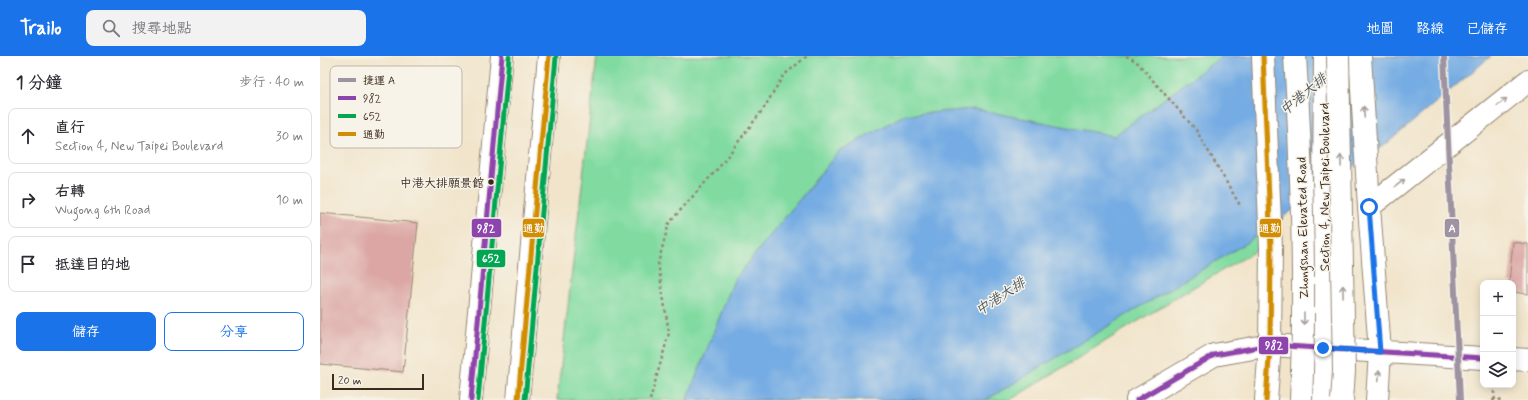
<!DOCTYPE html>
<html lang="zh-TW">
<head>
<meta charset="utf-8">
<style>
	:root { --surface:#fff; --page:#f2f2f3; --text:#2b2b33; --muted:#7c7c81; --line:#e1e1e2; --accent:#1a73e8 }
	body { margin:0; font-family:Mynerve,"LXGW WenKai TC",sans-serif; background:var(--page); color:var(--text) }
	.controls { position:absolute; right:12px; bottom:12px; display:grid; overflow:hidden; border-radius:8px; box-shadow:0 2px 10px #0003 }
	.controls button { width:36px; height:36px; display:grid; place-items:center; padding:0; border:0; border-bottom:1px solid var(--line); background:var(--surface); color:var(--text); font:20px sans-serif }
	.scale { position:absolute; left:12px; bottom:10px; width:92px; box-sizing:border-box; padding-left:4px; border:2px solid #3b2a1e; border-top:0; font-size:11px; line-height:14px; white-space:nowrap; color:#3b2a1e; -webkit-text-stroke:3px #f7f3e8; paint-order:stroke }
	.stop { position:absolute; width:12px; height:12px; margin:-9px; border:3px solid #1a73e8; border-radius:50%; background:#fff }
	.stop.end { background:#1a73e8; border-color:#fff; box-shadow:0 1px 4px #0008 }
	.list { margin:0; padding:0; list-style:none }
	h2 { display:flex; justify-content:space-between; align-items:center; height:52px; margin:0; padding:0 16px; font-size:17px }
	h2 small { font-size:13px; font-weight:400; color:var(--muted) }
	.list li { display:grid; grid-template-columns:26px 1fr auto; gap:12px; align-items:center; box-sizing:border-box; height:56px; margin:0 8px 8px; padding:0 8px; border:1px solid var(--line); border-radius:8px }
	.list b { display:block; font-size:15px; white-space:nowrap }
	.list p { margin:0; font-size:13px; white-space:nowrap; color:var(--muted) }
	.list em { font-size:13px; font-style:normal; color:var(--muted) }
	.actions { display:flex; gap:8px; padding:12px 16px }
	.actions a { flex:1; padding:9px 0; border:1px solid var(--accent); border-radius:8px; text-align:center; font-size:14px; color:var(--accent) }
	.actions .main { background:var(--accent); color:#fff }
	.icon { flex:none; width:22px; height:22px; fill:none; stroke:currentColor; stroke-width:2; stroke-linecap:round; stroke-linejoin:round }
	.map { position:relative; flex:none; width:1208px; height:344px; overflow:hidden }
	header { display:flex; align-items:center; gap:24px; box-sizing:border-box; height:56px; padding:0 20px; background:var(--accent); color:#fff }
	header strong { font-size:19px }
	nav { display:flex; gap:22px; margin-inline-start:auto; font-size:14px }
	.search { width:280px; height:36px; background:var(--page); display:flex; align-items:center; gap:10px; box-sizing:border-box; padding:0 14px; border-radius:8px; color:var(--muted); font-size:15px }
	main { display:flex }
	aside { flex:1; background:var(--surface) }
	.map>svg:first-child { display:block }
	.green { fill:#81dba1; stroke:#5e8260 }
	.water { fill:#74ace3; stroke:#586b80 }
	.building { fill:#dba6a4 }
	.lines { fill:none; stroke-linecap:round; stroke-linejoin:round }
	.minor-casing { stroke:#968774; stroke-width:24 }
	.major-casing { stroke:#968774; stroke-width:24 }
	.path { stroke:#968774; stroke-width:2.5; stroke-dasharray:3 3; stroke-linecap:butt }
	.minor { stroke:#fff; stroke-width:22 }
	.major { stroke:#fff; stroke-width:22 }
	.highway-bridge-casing { stroke:#968774; stroke-width:24; stroke-linecap:butt }
	.highway-bridge { stroke:#fff; stroke-width:22 }
	.bus-1-casing { stroke:#f7f3e8; stroke-width:8 }
	.bus-2-casing { stroke:#f7f3e8; stroke-width:8 }
	.bus-3-casing { stroke:#f7f3e8; stroke-width:8 }
	.bus-1 { stroke:#8e44ad; stroke-width:5 }
	.bus-2 { stroke:#00a651; stroke-width:5 }
	.bus-3 { stroke:#d18d06; stroke-width:5 }
	.metro-1-casing { stroke:#f7f3e8; stroke-width:9 }
	.metro-1 { stroke:#9e94a1; stroke-width:6 }
	.oneway { stroke:#a79f9a }
	.route { stroke:#1a73e8; stroke-width:5 }
	.bus-dot { fill:#3b2a1e; stroke:#f7f3e8; stroke-width:1.5 }
	.labels { text-anchor:middle; stroke-width:3; stroke-linejoin:round; paint-order:stroke }
	.bus-label { font-size:12px; fill:#3b2a1e; stroke:#f7f3e8; text-anchor:end }
	.street-label { font-size:13px; fill:#3b2a1e; stroke:#f7f3e8 }
	.water-label { font-size:14px; font-style:italic; fill:#4f5863; stroke:#f7f3e8 }
	.key { fill:#f7f3e8; stroke:#bfb7ab; stroke-width:1 }
	.key-label { font-size:11px; fill:#3b2a1e }
	.line-badge { stroke:#f7f3e8; stroke-width:1.5 }
	.badge-label { font-size:11px; text-anchor:middle; font-weight:bold; fill:#fff }
</style>
</head>
<body>
<header>
<strong>Trailo</strong>
<div class="search"><svg class="icon" aria-label="search" viewBox="0 0 24 24"><circle cx="10" cy="10" r="6"/><path d="M15 15l6 6"/></svg>搜尋地點</div>
<nav><a>地圖</a><a>路線</a><a>已儲存</a></nav>
</header>
<main>
<aside>
<h2>1 分鐘<small>步行 · 40 m</small></h2>
<ul class="list">
<li><svg class="icon" aria-label="ahead" viewBox="0 0 24 24"><path d="M12 20V5M6 11l6-6 6 6"/></svg><div><b>直行</b><p>Section 4, New Taipei Boulevard</p></div><em>30 m</em></li>
<li><svg class="icon" aria-label="right" viewBox="0 0 24 24"><path d="M7 20v-9h11M14 6l5 5-5 5"/></svg><div><b>右轉</b><p>Wugong 6th Road</p></div><em>10 m</em></li>
<li><svg class="icon" aria-label="arrive" viewBox="0 0 24 24"><path d="M6 21V4h12l-3 4 3 4H6"/></svg><div><b>抵達目的地</b></div></li>
</ul>
<div class="actions"><a class="main">儲存</a><a>分享</a></div>
</aside>
<div class="map">
<svg width="1208" height="344" viewBox="0 0 1208 344">
	<rect width="100%" height="100%" fill="#f7f3e8"/>
	<filter id="ink" filterUnits="userSpaceOnUse"><feTurbulence type="fractalNoise" baseFrequency=".025" numOctaves="2"/><feDisplacementMap in="SourceGraphic" scale="8" xChannelSelector="R" yChannelSelector="G"/><feConvolveMatrix kernelMatrix="1 2 1 2 8 2 1 2 1" color-interpolation-filters="sRGB"/></filter>
	<filter id="wash" filterUnits="userSpaceOnUse"><feTurbulence type="fractalNoise" baseFrequency=".012" numOctaves="4" result="noise"/><feDisplacementMap in="SourceGraphic" scale="16" xChannelSelector="R" yChannelSelector="G"/><feGaussianBlur stdDeviation="0.9" result="paint"/><feColorMatrix in="noise" values="0 0 0 0 0 0 0 0 0 0 0 0 0 0 0 0 0 1.4 0 .05"/><feComposite in="paint" operator="in"/></filter>
	<g filter="url(#wash)">
		<rect width="100%" height="100%" fill="#f1e4ca"/>
		<path class="green" d="M277,0H928L942,191L862,238L690,344H237Z"/>
		<path class="water" d="M902,0H1171L1065,89L926,187L666,344H367L414,224L519,95L584,59L654,53L794,80Z"/>
		<g id="blocks">
			<g class="building">
				<path d="M0,157L98,167L83,316L0,308Z"/>
				<path d="M1193,186L1208,188V238L1193,236V227H1189Z"/>
			</g>
		</g>
	</g>
	<g filter="url(#ink)">
		<use href="#blocks" fill-opacity="0" stroke="#968774" stroke-width="1"/>
		<g class="lines">
			<defs>
				<g id="minor">
					<path d="M1049,151L1208,25"/>
					<path d="M1193,303L1208,304"/>
					<path d="M151,344L182,0"/>
					<path d="M198,344L229,0"/>
					<path d="M817,344L894,299L950,289L1163,302"/>
				</g>
				<g id="major">
					<path d="M943,0L951,192L950,289L946,344"/>
					<path d="M1040,0L1049,151L1060,296L1057,344"/>
					<path d="M1001,344L1003,292L1005,0"/>
				</g>
			</defs>
			<use href="#minor" class="minor-casing"/>
			<use href="#major" class="major-casing"/>
			<g class="path">
				<path d="M806,0L816,5L876,74L921,151"/>
				<path d="M1173,329L1175,344"/>
				<path d="M330,344L349,277L338,207L349,167L400,110L444,52L463,20L487,0"/>
				<path d="M1172,344H1182"/>
			</g>
			<use href="#minor" class="minor"/>
			<use href="#major" class="major"/>
			<defs>
				<g id="highway-bridge">
					<path d="M975,0C982,115 986,229 981,344"/>
					<path d="M1018,0L1024,315L1022,344"/>
				</g>
			</defs>
			<use href="#highway-bridge" class="highway-bridge-casing"/>
			<use href="#highway-bridge" class="highway-bridge"/>
			<defs>
				<g id="bus-1">
					<path d="M151,344L182,0"/>
					<path d="M817,344L894,299L950,289L1163,302"/>
				</g>
				<g id="bus-2">
					<path d="M158,344L189,1"/>
					<path d="M205,344L236,1"/>
				</g>
				<g id="bus-3">
					<path d="M943,0L951,192L950,289L946,344"/>
					<path d="M198,344L229,0"/>
				</g>
			</defs>
			<use href="#bus-1" class="bus-1-casing"/>
			<use href="#bus-2" class="bus-2-casing"/>
			<use href="#bus-3" class="bus-3-casing"/>
			<use href="#bus-1" class="bus-1"/>
			<use href="#bus-2" class="bus-2"/>
			<use href="#bus-3" class="bus-3"/>
			<defs>
				<path id="metro-1" d="M1124,0L1140,344"/>
			</defs>
			<use href="#metro-1" class="metro-1-casing"/>
			<use href="#metro-1" class="metro-1"/>
		</g>
		<defs><path id="oneway-shaft" d="M-6 0H5M1.5-3L5.5 0L1.5 3" fill="none" stroke-width="1.6" stroke-linecap="round" stroke-linejoin="round"/></defs>
		<g class="oneway">
			<use href="#oneway-shaft" transform="translate(1182 46) rotate(-38)"/>
			<use href="#oneway-shaft" transform="translate(1044 56) rotate(-93)"/>
			<use href="#oneway-shaft" transform="translate(1021 105) rotate(-91)"/>
			<use href="#oneway-shaft" transform="translate(1080 127) rotate(-38)"/>
			<use href="#oneway-shaft" transform="translate(1023 235) rotate(-91)"/>
			<use href="#oneway-shaft" transform="translate(984 263) rotate(90)"/>
			<use href="#oneway-shaft" transform="translate(1059 320) rotate(-86)"/>
		</g>
	</g>
	<g class="lines" filter="url(#ink)">
		<path class="route" d="M1003,292L1060,296L1049,151"/>
	</g>
	<circle class="bus-dot" cx="171" cy="126" r="3.5"/>
	<g class="labels">
		<g class="bus-label">
			<text x="164" y="131">中港大排願景館</text>
		</g>
		<g class="street-label">
			<text transform="translate(1004 131) rotate(-90)" y="5">Section 4, New Taipei Boulevard</text>
			<text transform="translate(982 172) rotate(-91)" y="5">Zhongshan Elevated Road</text>
		</g>
		<g class="water-label">
			<text transform="translate(983 38) rotate(-39)" y="5">中港大排</text>
			<text transform="translate(680 240) rotate(-33)" y="5">中港大排</text>
		</g>
	</g>
	<rect x="10" y="10" width="132" height="82" rx="6" class="key"/>
	<rect x="18" y="22" width="18" height="4" fill="#9e94a1"/>
	<rect x="18" y="40" width="18" height="4" fill="#8e44ad"/>
	<rect x="18" y="58" width="18" height="4" fill="#00a651"/>
	<rect x="18" y="76" width="18" height="4" fill="#d18d06"/>
	<g class="key-label">
		<text x="43" y="28">捷運 A</text>
		<text x="43" y="46">982</text>
		<text x="43" y="64">652</text>
		<text x="43" y="82">通勤</text>
	</g>
	<g class="line-badge">
		<rect x="151" y="162" width="31" height="20" rx="4" fill="#8e44ad"/>
		<rect x="202" y="162" width="23" height="20" rx="4" fill="#d18d06"/>
		<rect x="1124" y="162" width="16" height="20" rx="4" fill="#9e94a1"/>
		<rect x="939" y="162" width="23" height="20" rx="4" fill="#d18d06"/>
		<rect x="156" y="193" width="30" height="19" rx="4" fill="#00a651"/>
		<rect x="938" y="280" width="31" height="19" rx="4" fill="#8e44ad"/>
	</g>
	<g class="badge-label">
		<text x="166" y="176">982</text>
		<text x="214" y="176">通勤</text>
		<text x="1132" y="176">A</text>
		<text x="950" y="176">通勤</text>
		<text x="171" y="206">652</text>
		<text x="954" y="293">982</text>
	</g>
</svg>
<div class="controls">
<button>+</button>
<button>−</button>
<button><svg class="icon" aria-label="layers" viewBox="0 0 24 24"><path d="M12 4l9 5-9 5-9-5zM3 14l9 5 9-5"/></svg></button>
</div>
<div class="scale">20 m</div>
<div class="stop" style="left:1049px;top:151px"></div>
<div class="stop end" style="left:1003px;top:292px"></div>
</div>
</main>
</body>
</html>
